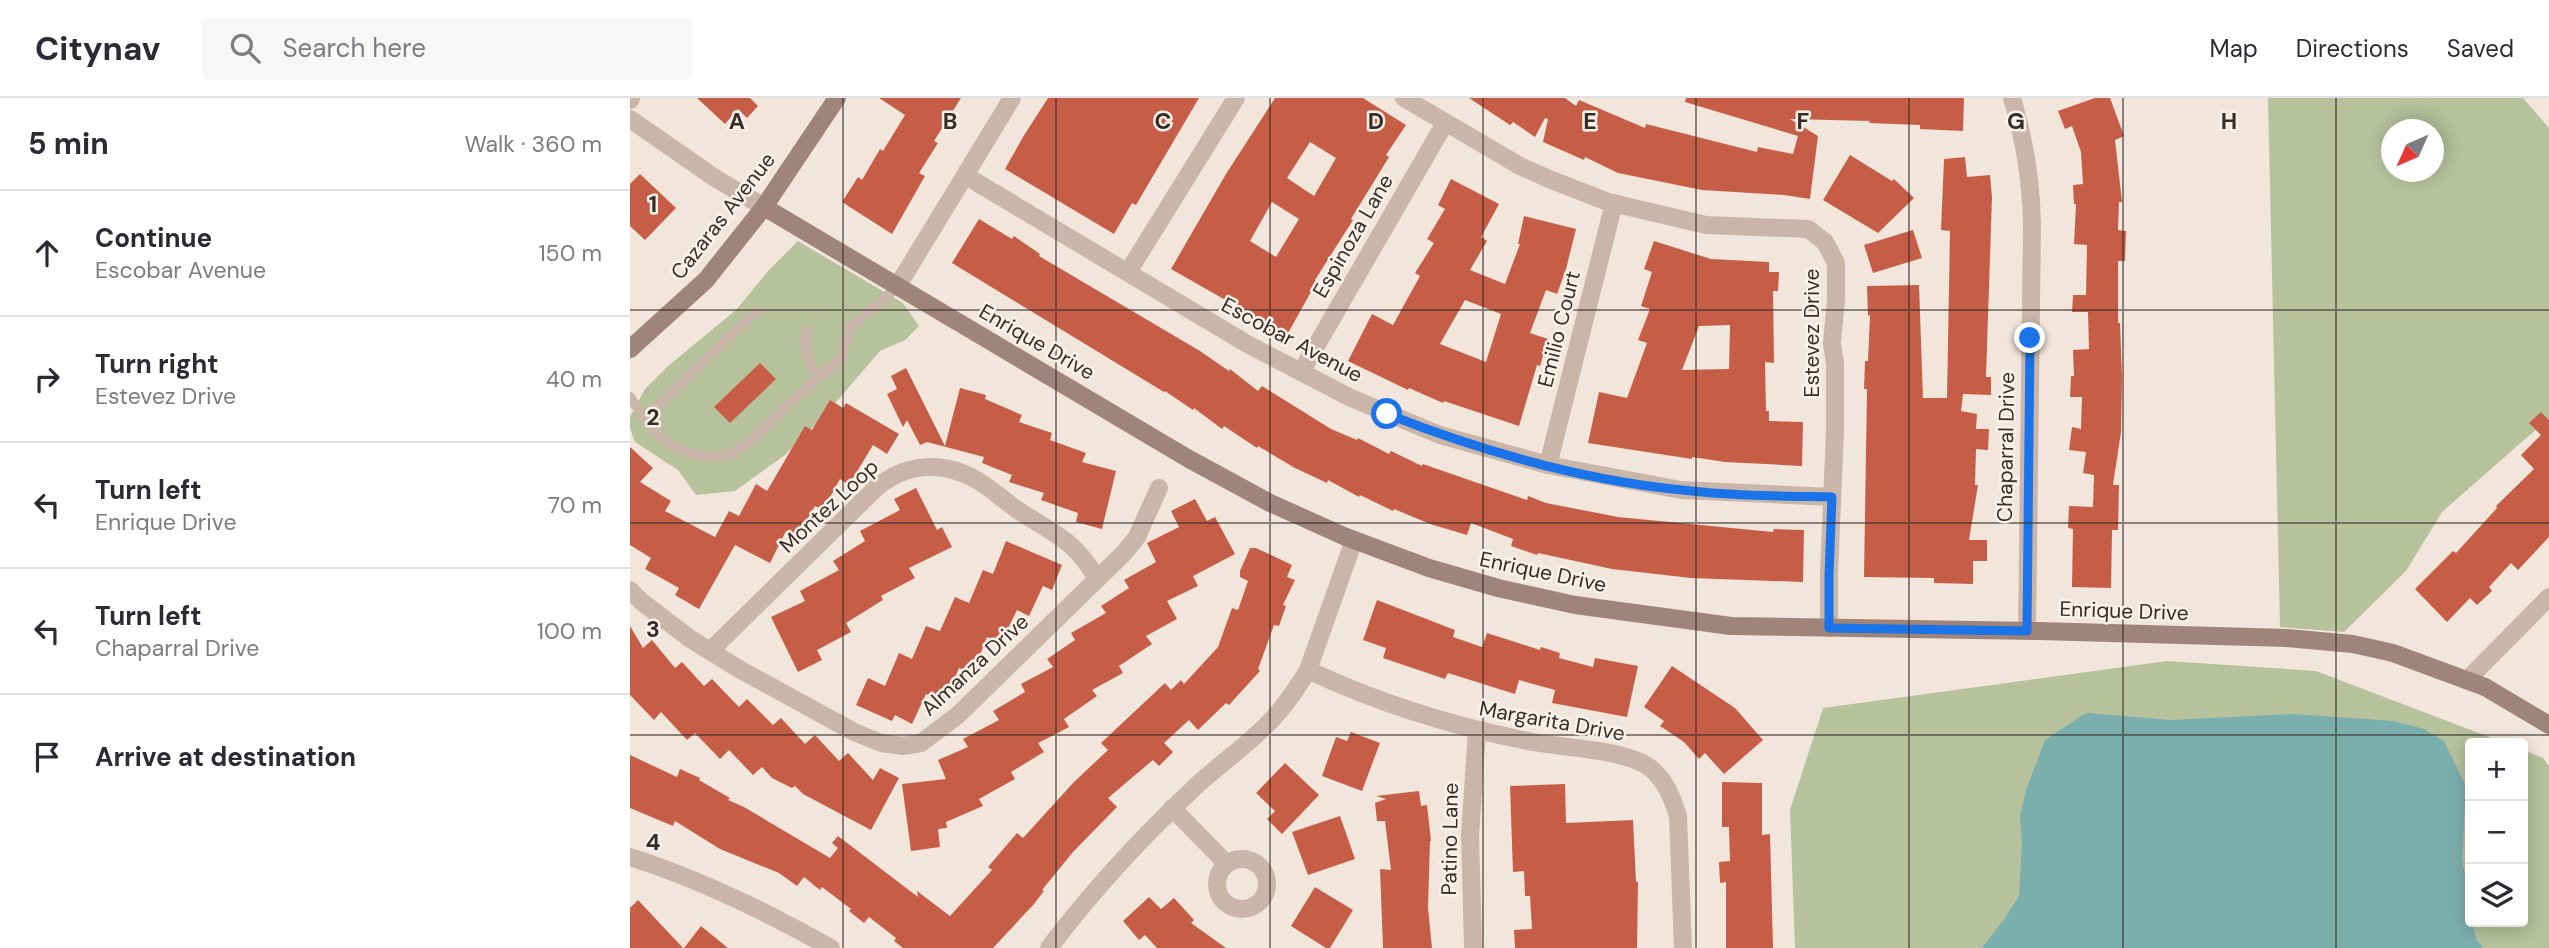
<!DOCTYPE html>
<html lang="en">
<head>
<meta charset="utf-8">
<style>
	:root { --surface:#fff; --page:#f7f7f7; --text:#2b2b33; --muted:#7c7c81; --line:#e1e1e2 }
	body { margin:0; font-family:"DM Sans",sans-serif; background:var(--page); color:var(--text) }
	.controls { position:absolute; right:21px; bottom:21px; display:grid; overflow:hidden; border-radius:7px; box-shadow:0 4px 18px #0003 }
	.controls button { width:63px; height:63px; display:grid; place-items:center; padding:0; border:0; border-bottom:2px solid var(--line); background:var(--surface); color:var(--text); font:35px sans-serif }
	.compass { position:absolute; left:1751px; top:21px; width:63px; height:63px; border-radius:50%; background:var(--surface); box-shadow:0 4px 18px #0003; rotate:225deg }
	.stop { position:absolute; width:21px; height:21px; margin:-16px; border:5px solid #1a73e8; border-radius:50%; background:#fff }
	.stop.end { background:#1a73e8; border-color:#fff; box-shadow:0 2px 7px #0008 }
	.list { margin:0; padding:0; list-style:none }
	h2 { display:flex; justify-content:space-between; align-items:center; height:91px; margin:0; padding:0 28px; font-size:30px }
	h2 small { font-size:23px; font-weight:400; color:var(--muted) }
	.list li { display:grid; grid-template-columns:46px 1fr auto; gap:21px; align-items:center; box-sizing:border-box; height:126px; padding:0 28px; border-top:2px solid var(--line) }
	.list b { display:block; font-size:26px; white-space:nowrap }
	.list p { margin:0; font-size:23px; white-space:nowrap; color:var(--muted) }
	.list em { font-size:23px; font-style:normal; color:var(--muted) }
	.icon { flex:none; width:38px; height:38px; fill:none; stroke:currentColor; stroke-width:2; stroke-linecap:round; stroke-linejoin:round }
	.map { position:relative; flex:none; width:1919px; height:850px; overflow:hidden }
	header { display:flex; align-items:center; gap:42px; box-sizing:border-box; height:98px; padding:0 35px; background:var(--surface); border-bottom:2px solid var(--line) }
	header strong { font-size:33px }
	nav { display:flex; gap:38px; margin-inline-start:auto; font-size:24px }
	.search { width:490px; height:63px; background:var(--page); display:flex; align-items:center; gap:18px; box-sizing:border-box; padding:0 24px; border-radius:7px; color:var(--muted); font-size:26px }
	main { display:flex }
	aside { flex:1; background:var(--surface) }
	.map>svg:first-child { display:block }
	.green { fill:#b7c19c; fill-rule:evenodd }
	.water { fill:#7bafae }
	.building { fill:#c65e47; fill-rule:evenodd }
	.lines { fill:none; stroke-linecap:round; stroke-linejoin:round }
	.lane { stroke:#cab6a8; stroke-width:10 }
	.street { stroke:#cab6a8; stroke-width:18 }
	.secondary { stroke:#9e8479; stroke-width:18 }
	.route { stroke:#1a73e8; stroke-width:9 }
	.grid { fill:none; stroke:#372c28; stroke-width:2; stroke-opacity:0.55 }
	.labels { text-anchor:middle; stroke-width:5; stroke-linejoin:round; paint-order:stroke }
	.street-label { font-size:21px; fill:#372c28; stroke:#faf1e9 }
	.grid-label { font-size:23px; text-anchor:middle; font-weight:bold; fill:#372c28; stroke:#faf1e9; stroke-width:5; stroke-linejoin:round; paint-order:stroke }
</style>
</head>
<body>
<header>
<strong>Citynav</strong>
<div class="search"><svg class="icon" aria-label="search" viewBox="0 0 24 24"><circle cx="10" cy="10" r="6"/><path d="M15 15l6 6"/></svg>Search here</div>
<nav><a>Map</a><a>Directions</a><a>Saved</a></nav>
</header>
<main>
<aside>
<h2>5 min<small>Walk · 360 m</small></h2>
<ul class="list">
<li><svg class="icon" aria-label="ahead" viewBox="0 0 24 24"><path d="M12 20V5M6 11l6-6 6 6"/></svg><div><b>Continue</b><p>Escobar Avenue</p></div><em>150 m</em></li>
<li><svg class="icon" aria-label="right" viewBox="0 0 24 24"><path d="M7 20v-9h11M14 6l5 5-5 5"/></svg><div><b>Turn right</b><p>Estevez Drive</p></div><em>40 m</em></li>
<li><svg class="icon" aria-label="left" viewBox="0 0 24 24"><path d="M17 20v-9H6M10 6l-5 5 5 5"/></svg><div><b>Turn left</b><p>Enrique Drive</p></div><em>70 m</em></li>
<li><svg class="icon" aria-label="left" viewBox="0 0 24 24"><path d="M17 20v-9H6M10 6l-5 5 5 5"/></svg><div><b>Turn left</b><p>Chaparral Drive</p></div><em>100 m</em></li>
<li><svg class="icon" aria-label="arrive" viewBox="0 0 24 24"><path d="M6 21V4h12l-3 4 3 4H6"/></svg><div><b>Arrive at destination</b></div></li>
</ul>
</aside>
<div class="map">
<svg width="1919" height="850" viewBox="0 0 1919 850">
	<rect width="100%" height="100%" fill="#f2e6dc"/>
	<g class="green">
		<path d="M1638,0H1893L1919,30V320L1812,414L1776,473L1714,534L1650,529ZM1762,32H1804V74H1762Z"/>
		<path d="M168,143L273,205L289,228L275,242L250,253L194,318L155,357L105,393L66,397L48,372L5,344L0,330V319L15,291L37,269L107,211L139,172Z"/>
		<path d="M1537,563L1686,573L1875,645H1840V824H1893V652L1913,660L1919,668V850H1165L1160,712L1193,610Z"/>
	</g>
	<path class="water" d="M1456,615L1541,622L1664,616L1763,623L1794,631L1814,643L1836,688L1832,761L1840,808V824H1843L1846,841L1853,850H1352L1375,820L1389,798L1392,745L1390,718L1396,692L1415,642Z"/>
	<g class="building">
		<path d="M67,0H120L128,8L117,20L108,11L95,26Z"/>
		<path d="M249,0H331L304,43L308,45L289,75L295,78L262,136L212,104L228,79L232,82L250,51L253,53L275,17Z"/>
		<path d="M418,0H569L506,107L502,105L484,136L375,71L393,39Z"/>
		<path d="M645,0H733L776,27L756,57L759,59L721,121L723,122L685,182L687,183L657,237L541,171L596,76ZM680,44L706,60L684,98L657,80ZM642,104L669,121L646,159L620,143Z"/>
		<path d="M839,0H935L946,8L949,2L1015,30L1016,26L1127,54L1128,49L1163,56L1168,38L1055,4L1056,0H1334L1333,33L1290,31V27L1239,25L1240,23L1160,21L1188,38L1180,101L1154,97L1072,92L988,75L955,59L954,62L913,44L918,21L915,20L905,39L883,24L880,27Z"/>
		<path d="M1465,0H1480L1494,38L1485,42L1492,104H1489L1488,132L1496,133L1495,163H1488V225H1490L1492,280L1491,334L1483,387H1489L1488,432H1482L1481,490L1442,489L1443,431L1438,430L1439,408L1463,409L1464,377L1453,375L1456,354L1439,352L1442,329L1451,331L1452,299H1440L1441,278H1444L1443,252L1459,251L1458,214H1442L1443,197H1456L1457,147L1444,146L1446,106H1444L1443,87L1453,86L1451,54L1442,28L1435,31L1428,13Z"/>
		<path d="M1220,57L1262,83L1264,81L1284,100L1248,135L1193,102Z"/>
		<path d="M1335,59L1337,79L1360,77L1362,99L1356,279H1361V297L1333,296L1331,313L1347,316L1346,331H1359L1358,352L1346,351L1345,387H1348L1339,442H1357V463H1343V486L1304,485V480L1234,479L1237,291H1234L1235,263H1238L1240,217L1238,218L1237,188L1289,187L1293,300H1317L1320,133L1311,132L1314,61Z"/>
		<path d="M10,76L46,110L15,142L0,128V86Z"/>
		<path d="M821,81L869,106L851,139L857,143L840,172L875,186L890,146H888L894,118L946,131L936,171L927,196L916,192L900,235L918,241L910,268L907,267L889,328L814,303L813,305L779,290L778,292L718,263L742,216L763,227L790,178L785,175L804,145L797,141L815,111L808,107ZM835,202L871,216L856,264L810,246Z"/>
		<path d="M349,121L382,141L384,138L410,156L409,158L570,253L599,273L600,271L628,293L632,288L701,331L727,342L728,340L759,356L761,353L792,368L793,366L897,402L898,398L916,405L988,419L1143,434L1144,431L1174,432L1173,484L1061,480L982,471L908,455L907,457L881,448L883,441L841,425L837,437L800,426L764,411L763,413L730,397L729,399L698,382L697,385L665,370L628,348L627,350L594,328L592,331L564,310L563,312L535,293L534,294L322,165Z"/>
		<path d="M1283,132L1292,160L1243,175L1234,147Z"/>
		<path d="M1024,143L1081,161L1139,164V174H1149L1148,193H1143L1144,265L1135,264L1136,313H1139V323L1173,324L1172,368L1095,364L1062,359V361L958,345L969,294L997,300L1017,245L1008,242L1020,211L1011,208L1022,174L1014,171ZM1100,227L1099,271L1052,272L1069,228Z"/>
		<path d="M130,265L146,281L100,325L84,309Z"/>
		<path d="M276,270L315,348L330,290L356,297L355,301L392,317L389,324L422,335L420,342L456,355L452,364L486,373L472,431L446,424L448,415L411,402L414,395L379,384L382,377L352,365L354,359L297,344L290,347L277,322L273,329L257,296L267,291L261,278Z"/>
		<path d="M200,302L213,310L216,305L269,336L257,356L243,347L219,387L210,381L193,412L185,408L167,440L156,433L140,465L105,447L69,511L45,497L49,490L15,471L21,460L0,447V349L23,370L10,384L41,403L35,413L85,439L99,413L109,418L126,386L137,393L175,328L182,332Z"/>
		<path d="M1911,314L1919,322V439L1888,472L1881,465L1859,489L1862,493L1847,507L1840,500L1817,524L1785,491L1823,453L1826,455L1867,410L1866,408L1904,371L1891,357L1911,337L1899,325Z"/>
		<path d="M286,390L307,432L312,429L322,449L279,470L285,480L251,498L253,502L216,525L221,534L187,552L192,562L168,574L141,519L175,503L170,493L209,472L203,463L235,443L230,433L270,412L264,401Z"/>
		<path d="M565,401L577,423L585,419L605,456L563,478L568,488L537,503L547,521L516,538L522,546L489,568L493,575L462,592L467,598L434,621L439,629L408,645L414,654L381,674L385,681L349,701L353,708L316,724L317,730L308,731L310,749L281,753L272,686L316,681L308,662L338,649L333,641L369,622L363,613L395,594L391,586L423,569L417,561L445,542L441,535L476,515L471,508L499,490L494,482L526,464L517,445L549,429L541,413Z"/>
		<path d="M376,443L432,467L422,492L413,488L399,518L387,512L371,545L357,539L343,575L329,570L315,603L296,596L282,626L265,617L262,623L226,607L238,580L255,588L269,555L282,561L296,528L310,533L325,499L339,505L353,472L363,476Z"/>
		<path d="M620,450H626L662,467L657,479L665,482L653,507L656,508L649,528L644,527L628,571L630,573L599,607L596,605L568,632L559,622L534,645L543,654L529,668L523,662L478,700L487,709L443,754L412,792L414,793L404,806L363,850H273L264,843L266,840L239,819L234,825L219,813L221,811L192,789L190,792L174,779L167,788L149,775L90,751L45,723L43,728L0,710V657L47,679L50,671L70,680L69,682L100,700L98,702L114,709L200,760L208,750L202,745L208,738L288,799L287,793L320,818L362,772L358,769L387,735L393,740L444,684L478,652L471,645L535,585L541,592L551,582L554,586L588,549L602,510L608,512L618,483L610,479V473Z"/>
		<path d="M747,502L825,532L823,539L852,549L857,535L910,552L911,549L930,555L929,560L963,569L965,560L1008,568L997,619L922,605L925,592L889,582L885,596L818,575L815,581L753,560L756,550L733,542Z"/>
		<path d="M0,528L13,550L22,542L45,570L52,564L74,588L82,581L109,609L117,601L143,627L151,620L175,646L185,637L209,663L218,655L243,682L250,670L269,680L241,732L173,696L165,688L162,690L142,680L132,669L123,677L99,652L90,661L65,635L57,642L31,614L24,622L0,597Z"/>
		<path d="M1042,568L1105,610L1133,642L1094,676L1075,655L1069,661L1054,644L1030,628L1034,623L1014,609Z"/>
		<path d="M721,634L750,645L732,693L692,678L706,639L717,643Z"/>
		<path d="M655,665L689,697L652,736L637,721L645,713L626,695Z"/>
		<path d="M1092,684L1132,685V737L1140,736L1143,850H1096V784L1090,785L1089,764L1100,763L1099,729H1092Z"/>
		<path d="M935,686L936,725L1003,722L1006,784H1008L1007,850H885L884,832L902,831L900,798H895L894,773L883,774L880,688Z"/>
		<path d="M789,693L791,708L797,707L801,743H800L798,810L802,850H753L750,771L761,772L755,723H747L745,705L756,701L746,698Z"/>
		<path d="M710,718L725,761L678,777L662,734Z"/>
		<path d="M685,789L723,812L700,850H696L661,828Z"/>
		<path d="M519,799L531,811L544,800L564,822L561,825L596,850H527L515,837L509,842L493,823Z"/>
		<path d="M8,802L53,850H0V810Z"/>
		<path d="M71,828L98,850H54Z"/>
	</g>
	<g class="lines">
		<g class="lane">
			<path d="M177,233C172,250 180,264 187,279"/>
			<path d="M0,299C20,330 38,356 78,358C86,359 98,358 105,354C119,346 130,334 142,323C165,301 186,280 211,262L219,231L267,189"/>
			<path d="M14,321L127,213"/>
		</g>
		<g class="street">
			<path d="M774,0L890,68L919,81L978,104L1076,127L1178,131L1195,144L1206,165V202L1202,245L1205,266V333L1199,476V530"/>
			<path d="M1382,0C1395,42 1401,82 1402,126L1397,533"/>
			<path d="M0,2L1,0"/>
			<path d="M0,21L85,80L134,109"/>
			<path d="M336,78L619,247L721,300L810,337L918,367L1051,392L1202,399"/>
			<path d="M498,174L606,0"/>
			<path d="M267,189L382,0"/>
			<path d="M671,274L815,25"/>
			<path d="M918,367L984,105"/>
			<path d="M0,492L12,504L59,540L109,571L224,634L251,645L273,648L291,645L328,617L494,455L507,439L529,390"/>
			<path d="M80,553L245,391C276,364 315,362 350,384C364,393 376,404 389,413C423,435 446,443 466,480"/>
			<path d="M678,572C750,606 825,629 903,644C935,650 986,651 1014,666C1033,676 1042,698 1048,718L1053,850"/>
			<path d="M1837,582L1919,499"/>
			<path d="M542,710L596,765"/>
			<path d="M0,759C70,781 137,814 201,850"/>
			<circle cx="612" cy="786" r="25"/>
			<path d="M419,850C462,793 511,740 563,691C590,665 623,644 647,616C659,602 669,587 678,572L724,442"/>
			<path d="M843,850L840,737L847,632"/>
		</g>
		<g class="secondary">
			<path d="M134,109L559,361L640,405L716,439L799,470L868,490L945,507L1101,528L1409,533L1657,540L1723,546L1763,555L1855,589L1919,627"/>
			<path d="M0,251L76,182L134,109L207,0"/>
		</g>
	</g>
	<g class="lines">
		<path class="route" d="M757,316C851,353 951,382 1052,392C1102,398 1152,398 1202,399L1199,477V530L1397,533L1400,240"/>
	</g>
	<path class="grid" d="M213,0V850M426,0V850M640,0V850M853,0V850M1066,0V850M1279,0V850M1493,0V850M1706,0V850M0,212H1919M0,425H1919M0,637H1919"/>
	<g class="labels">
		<g class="street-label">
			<text transform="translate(93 118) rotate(-52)" y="7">Cazaras Avenue</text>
			<text transform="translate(723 138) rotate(-60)" y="7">Espinoza Lane</text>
			<text transform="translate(929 231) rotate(-76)" y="7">Emilio Court</text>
			<text transform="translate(1182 235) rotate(-90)" y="7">Estevez Drive</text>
			<text transform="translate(662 242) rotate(28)" y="7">Escobar Avenue</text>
			<text transform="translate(407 244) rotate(30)" y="7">Enrique Drive</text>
			<text transform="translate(1376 349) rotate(-89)" y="7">Chaparral Drive</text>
			<text transform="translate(199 408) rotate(-43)" y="7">Montez Loop</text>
			<text transform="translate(913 474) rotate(12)" y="7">Enrique Drive</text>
			<text transform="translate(1494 513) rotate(2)" y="7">Enrique Drive</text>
			<text transform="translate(345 567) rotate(-43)" y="7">Almanza Drive</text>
			<text transform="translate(922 623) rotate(10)" y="7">Margarita Drive</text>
			<text transform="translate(820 741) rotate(-89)" y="7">Patino Lane</text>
		</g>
	</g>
	<g class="grid-label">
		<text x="107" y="31">A</text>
		<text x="320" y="31">B</text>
		<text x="533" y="31">C</text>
		<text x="746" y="31">D</text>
		<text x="960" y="31">E</text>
		<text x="1173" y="31">F</text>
		<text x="1386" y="31">G</text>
		<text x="1599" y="31">H</text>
		<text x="23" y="114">1</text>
		<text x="23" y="327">2</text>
		<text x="23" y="539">3</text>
		<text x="23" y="752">4</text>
	</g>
</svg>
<div class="controls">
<button>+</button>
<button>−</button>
<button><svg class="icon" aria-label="layers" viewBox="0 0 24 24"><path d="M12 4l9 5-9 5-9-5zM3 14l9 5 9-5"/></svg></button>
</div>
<svg class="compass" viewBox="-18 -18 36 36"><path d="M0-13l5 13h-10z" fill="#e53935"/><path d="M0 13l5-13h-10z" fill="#7c7c81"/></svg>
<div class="stop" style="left:757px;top:316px"></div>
<div class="stop end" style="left:1400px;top:240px"></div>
</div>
</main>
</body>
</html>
